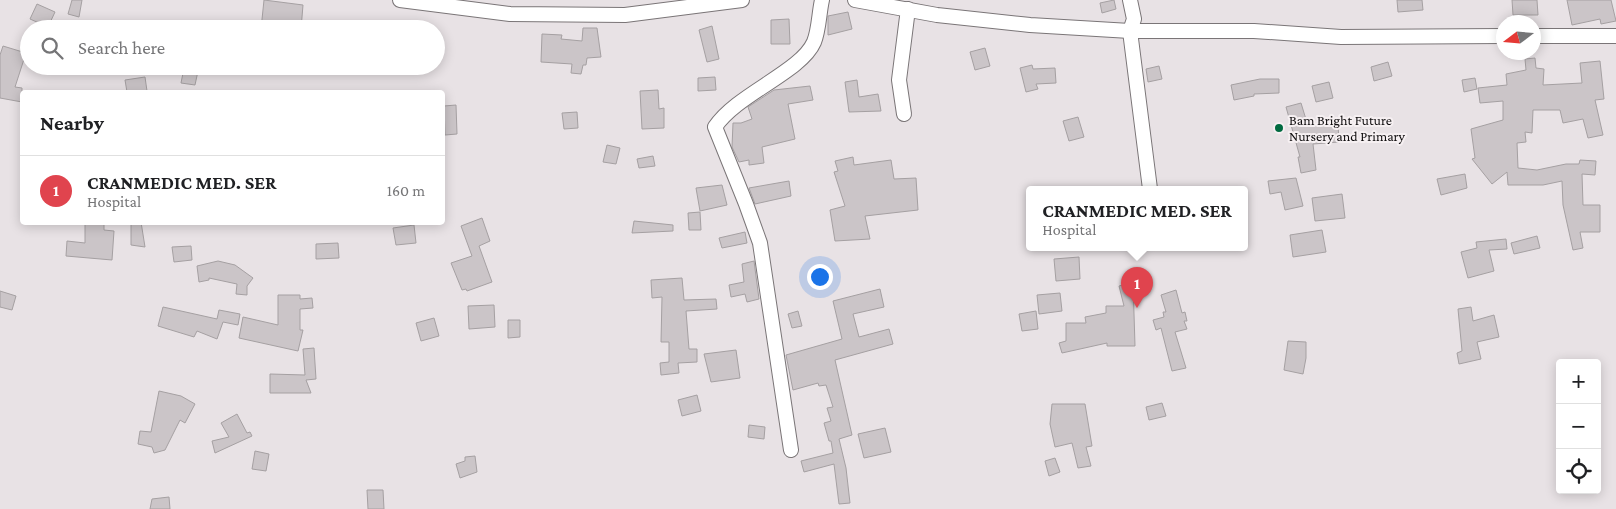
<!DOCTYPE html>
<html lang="en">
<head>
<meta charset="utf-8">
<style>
	:root { --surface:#fff; --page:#f2f2f2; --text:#202124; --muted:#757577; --line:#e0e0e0; --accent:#006a40 }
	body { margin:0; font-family:"Crimson Pro",serif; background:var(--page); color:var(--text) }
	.controls { position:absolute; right:15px; bottom:15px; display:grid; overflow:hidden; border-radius:5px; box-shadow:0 2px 12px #0003 }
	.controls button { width:45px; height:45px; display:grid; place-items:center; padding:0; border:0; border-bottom:1px solid var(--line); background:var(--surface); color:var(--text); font:25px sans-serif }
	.compass { position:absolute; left:1496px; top:15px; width:45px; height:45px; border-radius:50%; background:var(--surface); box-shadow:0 2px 12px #0003; rotate:254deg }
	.you { position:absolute; left:819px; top:276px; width:18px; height:18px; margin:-12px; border:4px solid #fff; border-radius:50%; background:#1a73e8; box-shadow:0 0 0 8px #1a73e833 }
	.badge { display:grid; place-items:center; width:32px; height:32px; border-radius:50%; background:var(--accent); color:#fff; font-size:16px; font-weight:700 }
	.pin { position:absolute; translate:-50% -41px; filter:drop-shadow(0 1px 2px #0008) }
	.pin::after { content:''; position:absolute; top:26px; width:18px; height:15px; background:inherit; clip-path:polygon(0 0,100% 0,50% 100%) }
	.popup { position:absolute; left:1026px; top:186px; width:222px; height:65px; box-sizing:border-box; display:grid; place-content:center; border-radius:5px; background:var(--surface); filter:drop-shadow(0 1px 4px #0005); font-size:16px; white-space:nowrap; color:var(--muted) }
	.popup b { font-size:19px; color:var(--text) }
	.popup::after { content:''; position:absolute; left:50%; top:100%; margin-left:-10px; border:10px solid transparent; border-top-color:var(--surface) }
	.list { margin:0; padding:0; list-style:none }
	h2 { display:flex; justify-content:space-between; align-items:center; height:65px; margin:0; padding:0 20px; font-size:21px }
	h2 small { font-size:16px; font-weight:400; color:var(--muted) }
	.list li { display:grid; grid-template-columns:32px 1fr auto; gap:15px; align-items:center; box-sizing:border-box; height:70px; padding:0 20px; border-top:1px solid var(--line) }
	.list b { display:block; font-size:19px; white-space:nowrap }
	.list p { margin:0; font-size:16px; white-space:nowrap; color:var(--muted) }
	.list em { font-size:16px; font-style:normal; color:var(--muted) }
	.icon { flex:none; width:28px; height:28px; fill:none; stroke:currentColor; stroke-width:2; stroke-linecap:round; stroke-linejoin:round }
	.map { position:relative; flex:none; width:1616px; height:509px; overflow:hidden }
	.search { position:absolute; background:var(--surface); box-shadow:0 2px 12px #0003; left:20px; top:20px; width:425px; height:55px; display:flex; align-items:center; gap:12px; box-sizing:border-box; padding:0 18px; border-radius:28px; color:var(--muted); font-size:19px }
	.panel { position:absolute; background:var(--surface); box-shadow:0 2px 12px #0003; left:20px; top:90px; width:425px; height:135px; border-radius:5px }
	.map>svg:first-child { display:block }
	.building { fill:#cbc5c8; stroke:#a5a0a2 }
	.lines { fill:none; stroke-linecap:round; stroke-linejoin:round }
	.minor-casing { stroke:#7a7577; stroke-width:16 }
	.minor { stroke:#fff; stroke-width:14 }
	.poi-dot { fill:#006a40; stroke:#f6f0f2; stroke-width:2 }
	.labels { text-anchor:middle; stroke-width:4; stroke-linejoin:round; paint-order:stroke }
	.poi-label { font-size:14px; fill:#0d0b0c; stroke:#f6f0f2; text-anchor:start }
</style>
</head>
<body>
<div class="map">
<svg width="1616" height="509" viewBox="0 0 1616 509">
	<rect width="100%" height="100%" fill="#e8e2e5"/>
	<g class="building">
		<path d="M72,0H82L79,17L68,14Z"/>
		<path d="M264,0L303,5L301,29H261Z"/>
		<path d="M1114,0L1116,9L1102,13L1100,3Z"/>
		<path d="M1397,0H1422L1423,10L1398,12Z"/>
		<path d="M1512,0H1537L1538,15H1513Z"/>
		<path d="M1567,0H1611L1616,21L1601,24L1600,19L1572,25Z"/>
		<path d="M37,4L55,12L48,27L30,19Z"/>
		<path d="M848,12L852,29L828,35V16Z"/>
		<path d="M789,19L790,44H771V20Z"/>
		<path d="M712,26L719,59L707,62L699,30Z"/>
		<path d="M583,28H597L601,57L587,58L586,65H583L581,74L571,73L572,64L541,62L542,34L562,35L561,39L582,41Z"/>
		<path d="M3,46L26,53L15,87L22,88V102L0,98V55Z"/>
		<path d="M985,48L990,66L975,70L970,52Z"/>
		<path d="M1535,58L1536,68L1544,69L1543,85L1582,83L1580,63L1600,61L1604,99L1595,100L1603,135L1588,138L1583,119L1563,123L1560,110H1533L1532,133L1525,132L1526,142L1517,143L1518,168L1537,170L1566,164H1579L1580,160L1596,161L1595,175L1582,174L1583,205H1600V232H1580L1583,248L1573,250L1563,205L1562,181L1543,185H1508L1507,172L1492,184L1472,159L1475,158L1471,129L1503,120V101L1480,103L1478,88L1507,85L1506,74L1526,70L1525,59Z"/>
		<path d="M1388,62L1392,76L1374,81L1371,67Z"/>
		<path d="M1032,65L1033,69L1055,68L1056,83L1036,84L1038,89L1026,92L1020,68Z"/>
		<path d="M1159,66L1162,79L1148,82L1146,69Z"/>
		<path d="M184,68L198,71L195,85L181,83Z"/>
		<path d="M145,77L147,91L127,92L125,80Z"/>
		<path d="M715,77L716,90L698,91V78Z"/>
		<path d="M1475,78L1477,89L1464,92L1462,80Z"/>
		<path d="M1260,79H1279V93L1254,94V96L1234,100L1231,85Z"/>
		<path d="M857,80L859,97L878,94L881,111L849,112L845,82Z"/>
		<path d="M1329,82L1333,98L1316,102L1312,86Z"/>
		<path d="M810,86L813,100L788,104L795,139L762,147L764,163L749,165V160L739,162L732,147L733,123H741L752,119L748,107L774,90Z"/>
		<path d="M658,90L659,109L664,108V128L642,129L640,91Z"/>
		<path d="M1301,103L1308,126L1338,124L1339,142L1313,144L1316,170L1301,173L1298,157H1300L1286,107Z"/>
		<path d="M456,105L457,134L445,135L444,106Z"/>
		<path d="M577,112L578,128L564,129L562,113Z"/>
		<path d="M1078,117L1084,137L1069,141L1063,121Z"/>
		<path d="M607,145L620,148L616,164L603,162Z"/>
		<path d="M653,156L655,166L639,168L637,159Z"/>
		<path d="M853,157L854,165L891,160L894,179L916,178L918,210L865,216L870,239L835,241L830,210L845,206L834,172L838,171L835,161Z"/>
		<path d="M1465,174L1467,188L1441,195L1437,179Z"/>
		<path d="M1296,178L1303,206L1285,210L1281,192L1270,194L1268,181Z"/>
		<path d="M789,181L791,196L755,204L749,188Z"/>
		<path d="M722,185L727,205L700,211L696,188Z"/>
		<path d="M1342,194L1345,218L1315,221L1312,198Z"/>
		<path d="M700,212L701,230H689L688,213Z"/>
		<path d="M482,218L490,241L479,246L492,282L467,291L466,289L462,290L451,263L472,256L461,226Z"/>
		<path d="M634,221L673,225V231L632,233Z"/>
		<path d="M85,222H104V230L114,231L112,260L66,256L67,241L85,243Z"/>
		<path d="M131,222H141L145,247L131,245Z"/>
		<path d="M414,225L416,243L396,245L393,228Z"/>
		<path d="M1322,230L1326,252L1293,257L1290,235Z"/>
		<path d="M745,232L747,243L722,248L719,238Z"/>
		<path d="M1537,236L1540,248L1514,254L1511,243Z"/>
		<path d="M1506,239L1507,249L1489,250L1494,271L1468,278L1461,252L1477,248L1476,242Z"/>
		<path d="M338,243L339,258L316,259V244Z"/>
		<path d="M191,246L192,260L174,262L172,247Z"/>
		<path d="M1079,257L1080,279L1056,281L1054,259Z"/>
		<path d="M218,261L235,265L253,278L247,286V295L236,294L237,284L209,278V280L199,282L197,266Z"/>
		<path d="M754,261L759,299L747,302L745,294L731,297L729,285L744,282L742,264Z"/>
		<path d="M682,278L684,300L716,299L717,309L686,311L689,349H697V362L678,363L679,373L661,375L660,363L669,362V342H661L662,297L652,298L651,280Z"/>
		<path d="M1133,282L1135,346H1107V343L1062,353L1059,343L1066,341V323H1086L1085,317L1106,313V306H1124L1119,286Z"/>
		<path d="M880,289L884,307L853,314L859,337L889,329L893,344L835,360L852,435L839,439L846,468L850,503L839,504L834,464L804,472L801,461L833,453L831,441H829L824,423L831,421L827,408L833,407L826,385L819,386L818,383L793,390L786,355L842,339L833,301Z"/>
		<path d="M1176,290L1182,313L1185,312L1187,321H1184L1187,329L1175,332L1186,368L1172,371L1161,328L1156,330L1153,320L1164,317L1163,312H1166L1161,295Z"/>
		<path d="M0,291L16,296L12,310L0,307Z"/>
		<path d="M1060,293L1062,311L1039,314L1037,295Z"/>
		<path d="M278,295H300V299L312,298L313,308L300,309V330H303L298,351L239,338L243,317L278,325Z"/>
		<path d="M494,305L495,327L469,329L468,306Z"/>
		<path d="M163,307L217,319L219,310L240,314L238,325L223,322L217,339L197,331L194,337L158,326Z"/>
		<path d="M1471,307L1473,321L1494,315L1499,337L1477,342L1481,359L1459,364L1457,353L1462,351L1458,309Z"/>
		<path d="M798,311L802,326L792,328L788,314Z"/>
		<path d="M1036,311L1038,329L1022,331L1019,314Z"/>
		<path d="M434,318L439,336L421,341L416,323Z"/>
		<path d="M508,320H520V337L508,338Z"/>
		<path d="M1288,341L1306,342V358L1303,374L1284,370Z"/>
		<path d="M314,348L316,379L306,380L311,393H270V374L305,375L303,349Z"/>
		<path d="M736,350L740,378L711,382L704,354Z"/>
		<path d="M159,391L181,396L195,404L185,423L180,420L165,450L154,453L152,447L138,444L140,431L151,432Z"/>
		<path d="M697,395L701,411L682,416L678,400Z"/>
		<path d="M1162,403L1166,416L1149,420L1146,407Z"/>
		<path d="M1052,404H1085L1092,446L1086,447L1091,466L1078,468L1072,443L1055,447L1050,424Z"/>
		<path d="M237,414L247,433L250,432L252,436L215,453L212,441L229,437L221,423Z"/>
		<path d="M749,425L765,427L764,439L748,437Z"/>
		<path d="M885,428L891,452L864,458L858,434Z"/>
		<path d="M255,451L269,454L266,471L252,469Z"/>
		<path d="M475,456L477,472L460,478L456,464L465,461V457Z"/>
		<path d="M1055,458L1060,472L1049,476L1045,461Z"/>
		<path d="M367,490H383L384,509H368Z"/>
		<path d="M169,497L170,509H150L152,499Z"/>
	</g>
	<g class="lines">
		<defs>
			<g id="minor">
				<path d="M400,0L510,14L625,15L742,0"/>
				<path d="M855,0L937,15L1030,25L1130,31H1254L1341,37L1504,36"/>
				<path d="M1130,0L1134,19L1130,31L1150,189"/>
				<path d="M1534,36H1616"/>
				<path d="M904,114L899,80L908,9"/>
				<path d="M791,450L760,243L746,204L715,127C737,94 801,72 814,42C819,30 819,13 822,0"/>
			</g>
		</defs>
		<use href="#minor" class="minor-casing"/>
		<use href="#minor" class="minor"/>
	</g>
	<circle class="poi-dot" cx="1279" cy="128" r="5"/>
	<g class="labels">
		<g class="poi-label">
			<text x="1289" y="125">Bam Bright Future<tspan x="1289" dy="16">Nursery and Primary</tspan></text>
		</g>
	</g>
</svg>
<div class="controls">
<button>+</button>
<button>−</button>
<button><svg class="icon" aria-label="locate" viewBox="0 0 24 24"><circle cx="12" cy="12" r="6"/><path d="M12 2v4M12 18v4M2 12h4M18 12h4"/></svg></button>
</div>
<svg class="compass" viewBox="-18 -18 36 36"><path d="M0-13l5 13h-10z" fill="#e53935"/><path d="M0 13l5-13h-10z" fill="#757577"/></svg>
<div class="you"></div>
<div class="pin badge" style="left:1137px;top:308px;background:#e0444e">1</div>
<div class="popup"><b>CRANMEDIC MED. SER</b>Hospital</div>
<div class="search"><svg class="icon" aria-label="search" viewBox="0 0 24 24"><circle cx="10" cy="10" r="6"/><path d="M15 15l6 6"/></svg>Search here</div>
<section class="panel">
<h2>Nearby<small></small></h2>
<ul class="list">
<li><span class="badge" style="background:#e0444e">1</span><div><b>CRANMEDIC MED. SER</b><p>Hospital</p></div><em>160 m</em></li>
</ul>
</section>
</div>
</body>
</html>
